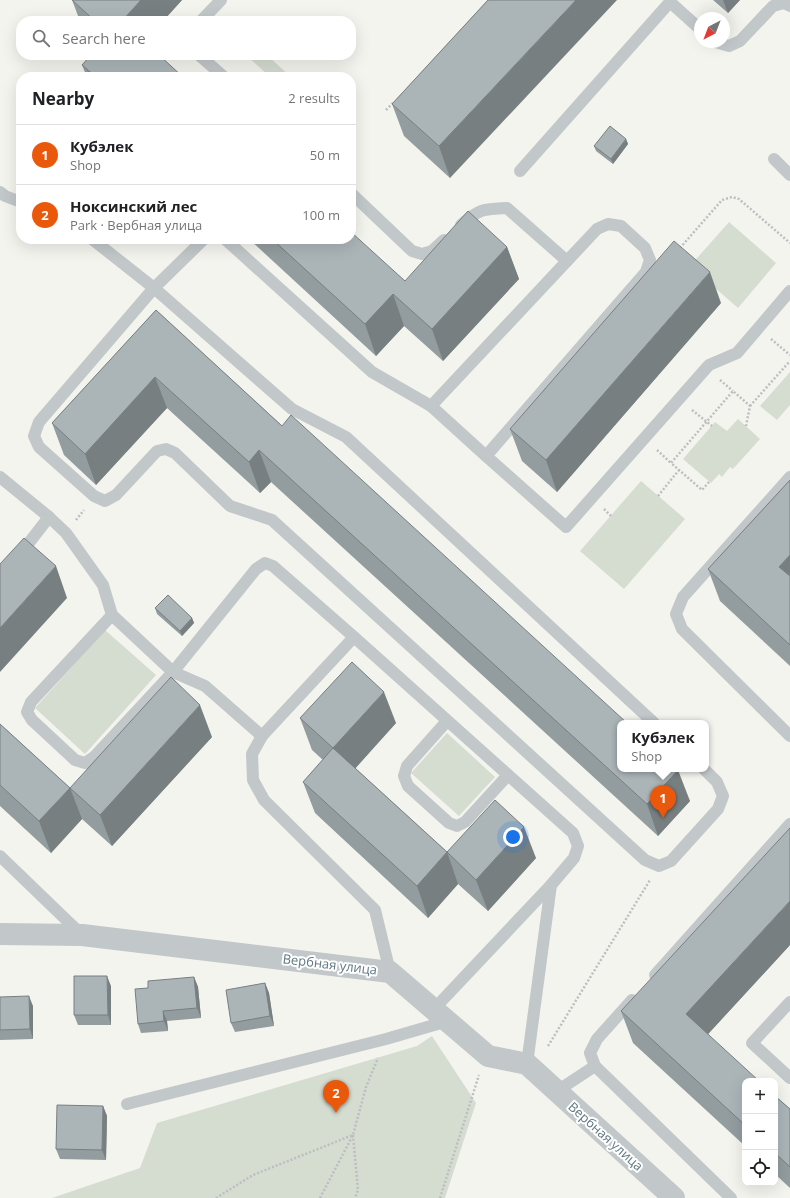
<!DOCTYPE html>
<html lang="en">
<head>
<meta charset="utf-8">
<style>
	:root { --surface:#fff; --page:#f2f2f2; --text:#202124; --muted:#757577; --line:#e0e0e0; --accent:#ea580c }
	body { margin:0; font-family:"Open Sans",sans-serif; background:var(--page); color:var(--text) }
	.controls { position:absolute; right:12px; bottom:12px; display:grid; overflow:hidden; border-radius:8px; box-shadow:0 4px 16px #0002 }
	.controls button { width:36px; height:36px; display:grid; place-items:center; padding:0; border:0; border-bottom:1px solid var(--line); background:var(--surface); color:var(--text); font:20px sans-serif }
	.compass { position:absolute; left:694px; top:12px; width:36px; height:36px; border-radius:50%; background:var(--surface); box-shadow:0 4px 16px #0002; rotate:222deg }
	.you { position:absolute; left:513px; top:837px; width:14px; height:14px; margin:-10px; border:3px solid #fff; border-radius:50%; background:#1a73e8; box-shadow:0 0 0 6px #1a73e833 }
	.badge { display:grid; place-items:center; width:26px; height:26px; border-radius:50%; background:var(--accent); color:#fff; font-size:13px; font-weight:700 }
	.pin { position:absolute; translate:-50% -33px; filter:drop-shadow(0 1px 2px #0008) }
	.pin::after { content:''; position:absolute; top:21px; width:14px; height:12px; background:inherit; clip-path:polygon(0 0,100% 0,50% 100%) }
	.popup { position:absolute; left:617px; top:720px; width:92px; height:52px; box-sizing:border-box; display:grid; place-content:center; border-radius:8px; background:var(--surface); filter:drop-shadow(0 1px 3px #0005); font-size:13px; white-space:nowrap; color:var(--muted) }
	.popup b { font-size:15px; color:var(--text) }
	.popup::after { content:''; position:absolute; left:50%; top:100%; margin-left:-8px; border:8px solid transparent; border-top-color:var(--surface) }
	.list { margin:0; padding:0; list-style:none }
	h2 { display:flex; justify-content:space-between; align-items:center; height:52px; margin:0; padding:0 16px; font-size:17px }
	h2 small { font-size:13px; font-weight:400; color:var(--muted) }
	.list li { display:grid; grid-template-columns:26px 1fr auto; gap:12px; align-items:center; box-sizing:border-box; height:60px; padding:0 16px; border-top:1px solid var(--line) }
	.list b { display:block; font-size:15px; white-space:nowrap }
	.list p { margin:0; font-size:13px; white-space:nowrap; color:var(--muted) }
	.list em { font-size:13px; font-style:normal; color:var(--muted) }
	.icon { flex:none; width:22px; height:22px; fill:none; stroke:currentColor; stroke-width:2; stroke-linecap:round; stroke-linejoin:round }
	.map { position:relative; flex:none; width:790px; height:1198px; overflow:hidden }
	.search { position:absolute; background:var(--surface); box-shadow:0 4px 16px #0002; left:16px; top:16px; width:340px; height:44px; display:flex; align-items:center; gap:10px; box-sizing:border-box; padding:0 14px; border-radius:16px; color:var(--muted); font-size:15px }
	.panel { position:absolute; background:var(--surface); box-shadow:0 4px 16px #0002; left:16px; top:72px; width:340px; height:172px; border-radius:16px }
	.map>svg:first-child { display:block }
	.green { fill:#d5dcd0 }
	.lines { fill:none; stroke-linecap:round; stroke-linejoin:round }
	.path { stroke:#bcbec0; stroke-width:2.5; stroke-dasharray:2 2; stroke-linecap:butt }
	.lane { stroke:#c2c7c9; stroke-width:12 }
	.street { stroke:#c2c7c9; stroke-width:22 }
	.wall { fill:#939c9e }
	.shaded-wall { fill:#787f81 }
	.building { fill:#abb5b8; stroke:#787f81 }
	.labels { text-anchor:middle; stroke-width:4; stroke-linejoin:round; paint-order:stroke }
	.street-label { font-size:13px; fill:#607883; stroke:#fff }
</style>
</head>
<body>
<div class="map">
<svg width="790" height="1198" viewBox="0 0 790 1198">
	<rect width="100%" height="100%" fill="#f4f4ef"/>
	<g class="green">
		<path d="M246,55H267L291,77H270Z"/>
		<path d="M729,222L776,263L738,308L690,266Z"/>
		<path d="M790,372V405L777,420L760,406Z"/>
		<path d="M738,419L760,439L733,469L730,467L722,477L719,474L711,483L683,459L715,422L727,431Z"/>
		<path d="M641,481L685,519L624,589L580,551Z"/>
		<path d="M105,630L156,675L85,754L35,708Z"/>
		<path d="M447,733L495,777L459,816L411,773Z"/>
		<path d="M432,1036L476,1103L445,1198H52L140,1168L157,1123L417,1046Z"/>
	</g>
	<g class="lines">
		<g class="path">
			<path d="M386,110L394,102"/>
			<path d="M680,248L722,200L732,197L739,199L790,243"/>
			<path d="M771,339L790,355"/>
			<path d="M720,380L733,391"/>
			<path d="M750,406L790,361"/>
			<path d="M692,410L712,426"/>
			<path d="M657,450L671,463"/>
			<path d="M709,482L702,490L671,463L733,391L750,406L746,426"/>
			<path d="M658,496L679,470"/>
			<path d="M604,509L611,516"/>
			<path d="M76,520L84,510"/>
			<path d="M548,1046L650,880"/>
			<path d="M353,1135L358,1190L355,1198"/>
			<path d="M216,1198L253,1175L353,1135L366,1087L378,1058"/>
			<path d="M320,1198L353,1135"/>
			<path d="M440,1198L479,1075"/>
		</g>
		<g class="lane">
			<path d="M670,0V2L700,29"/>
			<path d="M201,21L221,0"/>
			<path d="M715,42L729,46L740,41L773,6L784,3L790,6"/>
			<path d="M199,55L224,77"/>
			<path d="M774,159L790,175"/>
			<path d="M520,171L670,2"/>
			<path d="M0,192L5,196L21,202"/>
			<path d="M351,193L412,251L422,254L432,251L444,240"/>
			<path d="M461,225C479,209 483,209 507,208L567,261"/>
			<path d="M92,239L154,288L292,409L346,437L654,723"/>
			<path d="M204,239L154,288L39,422L34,436L39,447L94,496L105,501L116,495L157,451L166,449L175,453L230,506L272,520L645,860L659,866L671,861L718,809L723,796L717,782L704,769"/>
			<path d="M225,239L372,372L431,406L486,456"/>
			<path d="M431,406L597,229L608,224L621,226L645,248L650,260L646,272L486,456L566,527L709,365L737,353L790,291"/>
			<path d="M0,477L49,517"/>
			<path d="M790,477L683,597L676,614L682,629L790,736"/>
			<path d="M0,580L49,517L66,533L103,585L112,615L173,672L256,569L265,563L273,566L354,637"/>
			<path d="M112,615L31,702L27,712L32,720L75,760L85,763L94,757L173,672L205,686L262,736"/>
			<path d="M447,721L407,766L404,776L408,786L449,823L457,826L465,822L508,775"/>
			<path d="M0,856L81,934"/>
			<path d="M390,972L375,910L264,800L253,780L252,754L262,736L354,637L573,833L578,846L574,858L551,885L527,1064"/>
			<path d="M655,975L790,824"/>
			<path d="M632,1000L597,1039L590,1053L595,1066L731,1198"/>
			<path d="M790,1002L752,1043L790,1078"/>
			<path d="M434,1009L551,885"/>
			<path d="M557,1091L595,1066"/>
			<path d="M127,1104L386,1039L448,1021"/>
		</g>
		<path class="street" d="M0,934L82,935L390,972L488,1056L527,1064L674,1198"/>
	</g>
	<g class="wall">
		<path d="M72,0H182L163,21H80Z"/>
		<path d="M488,0L450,178L404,136L392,104Z"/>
		<path d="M713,0H740L728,13Z"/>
		<path d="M82,65L183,77H87Z"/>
		<path d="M626,139L628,144L613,164L596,151L594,146Z"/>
		<path d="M249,239H351L405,281L507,247L519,279L443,361L404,326L376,356Z"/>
		<path d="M721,303L557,492L522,461L510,429Z"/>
		<path d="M156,310L690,801L658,836L271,482L260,493L167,408L96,485L64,455L52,423Z"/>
		<path d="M790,480V666L720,601L708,569Z"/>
		<path d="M155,608L192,618L194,623L182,636L157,614Z"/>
		<path d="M300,718L396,723L355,768L447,852L536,858L488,911L458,884L428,918L315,813L303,782L323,760L312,750Z"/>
		<path d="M0,724L70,788L212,737L112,846L82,819L51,853L0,806Z"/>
		<path d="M790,945L708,1034L745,1081V1146L633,1043L621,1011Z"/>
		<path d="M194,977L198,987L201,1018L167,1021L168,1031L141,1033L138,1024L148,988Z"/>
		<path d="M265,983L269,993L274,1026L235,1032L231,1023Z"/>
		<path d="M111,986V1025H78L74,1015Z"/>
		<path d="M0,997L33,1006V1039L0,1040Z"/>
		<path d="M775,1096L790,1109V1188L775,1174Z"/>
		<path d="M103,1106L107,1116L106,1160L60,1159L56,1149Z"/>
	</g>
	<g class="shaded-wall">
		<path d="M141,0H182L163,21H122Z"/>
		<path d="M576,0H617L450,178L439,146Z"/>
		<path d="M723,0H740L728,13Z"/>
		<path d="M626,139L628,144L613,164L611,159Z"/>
		<path d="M507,247L519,279L443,361L432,329Z"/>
		<path d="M710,272L721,303L557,492L546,460Z"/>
		<path d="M393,294L404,326L376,356L365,324Z"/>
		<path d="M155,377L167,408L96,485L85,454Z"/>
		<path d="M259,450L271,482L260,493L249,462Z"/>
		<path d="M790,555V596L779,567Z"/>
		<path d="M56,566L67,598L0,672V628Z"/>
		<path d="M192,618L194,623L182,636L180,631Z"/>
		<path d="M384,692L396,723L345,780L333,748Z"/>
		<path d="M200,705L212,737L112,846L100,815Z"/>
		<path d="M678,770L690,801L658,836L647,804Z"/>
		<path d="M70,788L82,819L51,853L39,821Z"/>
		<path d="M524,827L536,858L488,911L476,880Z"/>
		<path d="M447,852L458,884L428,918L417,886Z"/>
		<path d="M790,901V945L698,1045L686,1014Z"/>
		<path d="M107,976L111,986V1025L108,1015Z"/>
		<path d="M194,977L198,987L201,1018L197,1008Z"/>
		<path d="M265,983L269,993L274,1026L270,1016Z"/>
		<path d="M29,996L33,1006V1039L30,1029Z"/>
		<path d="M163,1011L167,1021L168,1031L164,1021Z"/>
		<path d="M103,1106L107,1116L106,1160L102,1150Z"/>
	</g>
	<g class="building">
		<path d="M72,0H141L122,21H95Z"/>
		<path d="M488,0H576L439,146L392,104Z"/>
		<path d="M91,55H159L183,77H96L82,65Z"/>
		<path d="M610,126L626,139L611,159L594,146Z"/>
		<path d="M468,211L507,247L432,329L393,294L365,324L272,239H351V232L405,281Z"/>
		<path d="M674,241L710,272L546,460L510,429Z"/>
		<path d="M156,310L282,426L291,415L627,723H620V769H678V770L647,804L259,450L249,462L155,377L85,454L52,423Z"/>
		<path d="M790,480V555L779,567L790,576V645L708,569Z"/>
		<path d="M24,538L56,566L0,628V564Z"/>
		<path d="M168,595L192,618L180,631L155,608Z"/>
		<path d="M352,662L384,692L333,748L447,852L417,886L303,782L333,748L300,718Z"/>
		<path d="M171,677L200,705L100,815L70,788Z"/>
		<path d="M0,724L70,788L39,821L0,785Z"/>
		<path d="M495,800L524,827L476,880L447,852Z"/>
		<path d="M790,828V901L686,1014L759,1081H745V1125L621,1011Z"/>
		<path d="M74,976H107L108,1015H74Z"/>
		<path d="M194,977L197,1008L163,1011L164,1021L138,1024L135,989L148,988V981Z"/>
		<path d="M265,983L270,1016L231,1023L226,990Z"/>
		<path d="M29,996L30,1029L0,1030V997Z"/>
		<path d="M775,1096L790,1109V1167L775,1153Z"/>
		<path d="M57,1105L103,1106L102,1150L56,1149Z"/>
	</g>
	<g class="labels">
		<g class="street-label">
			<text transform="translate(330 964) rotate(7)" y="5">Вербная улица</text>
			<text transform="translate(606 1136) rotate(42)" y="5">Вербная улица</text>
		</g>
	</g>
</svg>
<div class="controls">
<button>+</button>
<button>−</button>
<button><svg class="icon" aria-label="locate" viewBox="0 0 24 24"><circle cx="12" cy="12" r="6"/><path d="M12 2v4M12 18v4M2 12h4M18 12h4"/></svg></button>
</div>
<svg class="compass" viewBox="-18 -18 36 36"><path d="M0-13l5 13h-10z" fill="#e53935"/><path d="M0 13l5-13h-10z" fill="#757577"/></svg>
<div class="you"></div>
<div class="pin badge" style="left:663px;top:818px">1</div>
<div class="popup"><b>Кубэлек</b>Shop</div>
<div class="pin badge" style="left:336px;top:1113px">2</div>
<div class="search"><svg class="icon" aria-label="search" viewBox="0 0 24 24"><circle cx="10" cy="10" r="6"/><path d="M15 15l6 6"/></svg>Search here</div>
<section class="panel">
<h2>Nearby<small>2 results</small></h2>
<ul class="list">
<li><span class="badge">1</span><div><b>Кубэлек</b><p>Shop</p></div><em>50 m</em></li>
<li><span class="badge">2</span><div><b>Ноксинский лес</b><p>Park · Вербная улица</p></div><em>100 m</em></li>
</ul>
</section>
</div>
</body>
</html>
